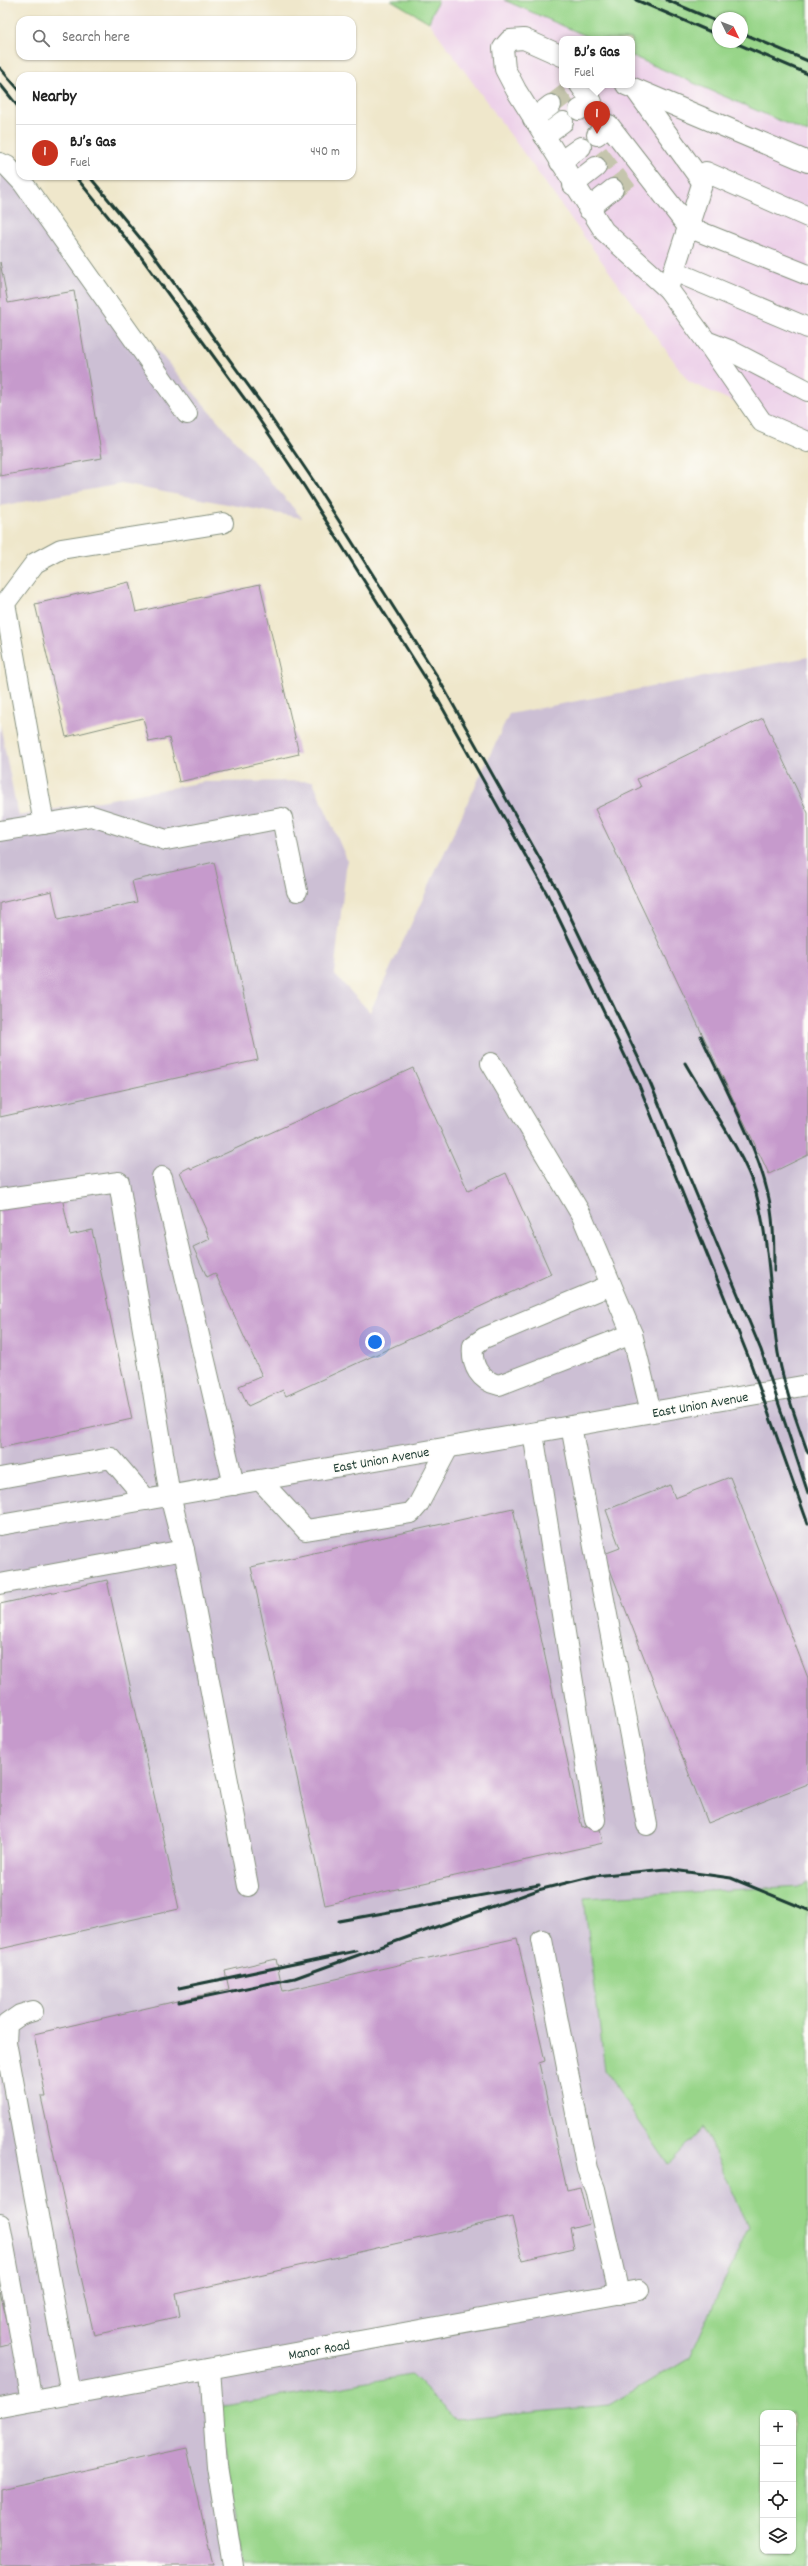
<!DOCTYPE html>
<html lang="en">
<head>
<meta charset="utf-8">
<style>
	:root { --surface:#fff; --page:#f6f6f6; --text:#222; --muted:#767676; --line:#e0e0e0; --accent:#c8321e }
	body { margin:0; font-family:Dekko,sans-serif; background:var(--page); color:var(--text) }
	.controls { position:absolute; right:12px; bottom:12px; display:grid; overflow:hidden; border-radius:8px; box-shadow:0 1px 3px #0004 }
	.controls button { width:36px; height:36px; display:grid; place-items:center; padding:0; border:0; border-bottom:1px solid var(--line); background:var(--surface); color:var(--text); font:20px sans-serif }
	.compass { position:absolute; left:712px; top:12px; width:36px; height:36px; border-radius:50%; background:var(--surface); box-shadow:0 1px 3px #0004; rotate:133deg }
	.you { position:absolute; left:375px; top:1342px; width:14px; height:14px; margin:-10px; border:3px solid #fff; border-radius:50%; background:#1a73e8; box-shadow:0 0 0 6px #1a73e833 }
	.badge { display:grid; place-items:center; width:26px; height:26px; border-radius:50%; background:var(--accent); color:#fff; font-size:13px; font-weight:700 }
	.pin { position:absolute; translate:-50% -33px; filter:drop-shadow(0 1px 2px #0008) }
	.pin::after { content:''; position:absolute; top:21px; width:14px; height:12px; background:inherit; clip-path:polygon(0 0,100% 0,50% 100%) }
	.popup { position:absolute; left:559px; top:36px; width:76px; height:52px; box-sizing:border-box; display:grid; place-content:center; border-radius:8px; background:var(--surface); filter:drop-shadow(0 1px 3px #0005); font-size:13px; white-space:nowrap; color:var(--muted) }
	.popup b { font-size:15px; color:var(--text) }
	.popup::after { content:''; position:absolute; left:50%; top:100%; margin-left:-8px; border:8px solid transparent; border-top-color:var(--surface) }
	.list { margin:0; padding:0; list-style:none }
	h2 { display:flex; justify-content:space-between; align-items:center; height:52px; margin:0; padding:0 16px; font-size:17px }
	h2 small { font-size:13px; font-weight:400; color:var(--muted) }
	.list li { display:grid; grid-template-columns:26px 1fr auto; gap:12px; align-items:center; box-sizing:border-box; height:56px; padding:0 16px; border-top:1px solid var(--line) }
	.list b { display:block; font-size:15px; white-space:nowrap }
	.list p { margin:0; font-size:13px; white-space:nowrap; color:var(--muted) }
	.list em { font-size:13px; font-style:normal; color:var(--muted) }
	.icon { flex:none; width:22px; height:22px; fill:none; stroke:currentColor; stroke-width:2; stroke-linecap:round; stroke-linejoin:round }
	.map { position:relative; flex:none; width:808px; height:2566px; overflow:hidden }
	.search { position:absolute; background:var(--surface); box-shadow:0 1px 3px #0004; left:16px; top:16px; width:340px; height:44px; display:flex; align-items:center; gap:10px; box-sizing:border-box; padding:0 14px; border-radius:12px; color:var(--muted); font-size:15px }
	.panel { position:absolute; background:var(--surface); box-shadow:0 1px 3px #0004; left:16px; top:72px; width:340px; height:108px; border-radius:12px }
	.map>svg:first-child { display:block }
	.built { fill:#edd1e9 }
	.industrial { fill:#ccbfd4 }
	.green { fill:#98d589; stroke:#5c895e; fill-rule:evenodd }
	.building { fill:#c69acc }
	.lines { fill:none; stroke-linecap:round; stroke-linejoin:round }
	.minor-tunnel { stroke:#c5c5ad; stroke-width:20; stroke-dasharray:20 10; stroke-linecap:butt }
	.minor-casing { stroke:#879280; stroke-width:22 }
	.minor { stroke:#fff; stroke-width:20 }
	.rail { stroke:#1f3d34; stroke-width:3 }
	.labels { text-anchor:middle; stroke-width:3; stroke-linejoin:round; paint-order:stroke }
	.street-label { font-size:14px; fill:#1f3d34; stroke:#fdfcf7 }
</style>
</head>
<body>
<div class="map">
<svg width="808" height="2566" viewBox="0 0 808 2566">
	<rect width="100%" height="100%" fill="#fdfcf7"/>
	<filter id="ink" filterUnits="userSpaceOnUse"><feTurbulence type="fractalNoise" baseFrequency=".025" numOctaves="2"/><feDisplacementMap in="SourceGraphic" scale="8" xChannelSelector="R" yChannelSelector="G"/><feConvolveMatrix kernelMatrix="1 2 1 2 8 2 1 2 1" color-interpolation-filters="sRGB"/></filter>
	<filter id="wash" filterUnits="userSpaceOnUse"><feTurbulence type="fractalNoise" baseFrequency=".012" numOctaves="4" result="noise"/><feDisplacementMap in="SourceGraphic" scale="16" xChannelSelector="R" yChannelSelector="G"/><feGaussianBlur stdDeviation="0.9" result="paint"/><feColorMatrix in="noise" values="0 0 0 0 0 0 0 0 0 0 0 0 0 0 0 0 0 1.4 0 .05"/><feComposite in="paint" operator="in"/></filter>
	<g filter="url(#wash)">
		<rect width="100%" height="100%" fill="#efe7cb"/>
		<path class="built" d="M438,0H504L593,39H562V85H632V56L808,133V435L689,382L429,22Z"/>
		<g class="industrial">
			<path d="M0,168L302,518L121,484L0,506Z"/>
			<path d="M808,657V1883L803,1886L667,2164L702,2126L749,2227L690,2357L609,2405L456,2420L411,2375L218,2407L245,2566H0V724L18,816L203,782L313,781L347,860L334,974L370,1012L509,714Z"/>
		</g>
		<g class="green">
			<path d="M391,0H438L429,22Z"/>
			<path d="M504,0H808V133L632,56V39H593ZM718,18H742V42H718Z"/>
			<path d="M808,1883V2566H245L218,2407L411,2375L456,2420L609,2405L690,2357L749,2227L703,2127L668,2164L605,2071L584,1898L803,1886ZM763,2413H793V2551H763Z"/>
		</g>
		<g id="blocks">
			<g class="building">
				<path d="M0,262L8,303L74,291L102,458L0,476Z"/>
				<path d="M129,582L136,612L260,584L299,754L179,782L169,738L149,742L143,718L66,737L35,604Z"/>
				<path d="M763,718L808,813V1155L769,1174L595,809L641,787L637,779Z"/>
				<path d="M214,862L258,1060L0,1117V903L52,891L58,920L137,902L132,881Z"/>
				<path d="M413,1068L468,1191L506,1173L551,1274L286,1396L283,1390L248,1406L239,1386L262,1376L215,1273L207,1277L193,1247L210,1239L180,1172L190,1167L191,1169Z"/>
				<path d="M60,1188L70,1235L92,1230L132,1419L0,1448V1201Z"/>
				<path d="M730,1477L808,1678V1784L708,1823L604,1554L620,1548L606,1510L670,1485L675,1498Z"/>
				<path d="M513,1508L582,1828L599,1824L603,1843L325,1905L251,1567Z"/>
				<path d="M107,1580L179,1909L0,1949V1604Z"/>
				<path d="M517,1938L545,2061L539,2063L567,2190L580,2187L589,2224L570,2229L574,2248L522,2260L512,2217L176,2294L180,2316L94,2335L41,2097H46L34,2034L229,1989L225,1971L276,1959L283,1991Z"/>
				<path d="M0,2292L12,2343L0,2346Z"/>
				<path d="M187,2448L213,2566H0V2489Z"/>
			</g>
		</g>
	</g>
	<g filter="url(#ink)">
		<use href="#blocks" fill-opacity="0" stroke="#879280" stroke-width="1"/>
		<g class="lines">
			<g class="minor-tunnel">
				<path d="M551,105L567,93"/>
				<path d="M596,167L612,155"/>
				<path d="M613,189L629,177"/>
			</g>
			<defs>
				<g id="minor">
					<path d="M562,56L524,39L510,40L503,48L505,69L516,90L604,231L668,289L706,341L729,350L808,391"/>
					<path d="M626,85L808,162"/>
					<path d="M635,89L703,183"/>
					<path d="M579,110L592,102L580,85"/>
					<path d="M533,119L551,105"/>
					<path d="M597,135L609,125L688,227L808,275"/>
					<path d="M544,136L563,122"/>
					<path d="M560,162L581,147"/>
					<path d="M0,163L7,166L23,183L187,414"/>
					<path d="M573,185L596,167"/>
					<path d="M588,209L613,189"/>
					<path d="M674,271L808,328"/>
					<path d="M668,289L706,172L808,217"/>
					<path d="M706,341L762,422L808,442"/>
					<path d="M44,824L5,603L35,563L61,549L223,523"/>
					<path d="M0,831L92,816L166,840L282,818L297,891"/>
					<path d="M491,1063L582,1216L632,1334L651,1412"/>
					<path d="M162,1177L234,1485"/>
					<path d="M0,1199L119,1182L170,1496L184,1550"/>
					<path d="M611,1285L484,1338L473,1346C471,1366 480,1381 499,1385L632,1334"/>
					<path d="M571,1426L647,1825"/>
					<path d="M533,1433L595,1820"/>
					<path d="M0,1478L111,1458L147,1500"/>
					<path d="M260,1480L306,1530L405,1514L411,1513L418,1505L448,1448"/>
					<path d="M0,1525L808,1385"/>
					<path d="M0,1584L184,1550L248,1886"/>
					<path d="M542,1940L587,2169L595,2189L619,2294"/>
					<path d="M33,2011L20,2015L7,2024L6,2042L71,2394"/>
					<path d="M0,2224L32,2401"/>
					<path d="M210,2369L217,2466L233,2566"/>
					<path d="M0,2407L639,2290"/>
				</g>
			</defs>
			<use href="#minor" class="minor-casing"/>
			<use href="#minor" class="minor"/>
			<g class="rail">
				<path d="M636,0L718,35"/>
				<path d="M667,0L718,22"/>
				<path d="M742,33L808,61"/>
				<path d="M733,42L808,74"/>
				<path d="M0,68L20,91"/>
				<path d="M0,84L20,109"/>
				<path d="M75,176L141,257L252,409L304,486L428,682L547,894L639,1085L748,1356L808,1524"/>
				<path d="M89,176L150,250L261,403L313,480L437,676L557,889L649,1080L761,1350L808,1493"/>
				<path d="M701,1036C722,1083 755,1141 767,1190C774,1217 774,1243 774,1271"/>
				<path d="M685,1063C706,1100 745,1154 756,1193C769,1241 770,1291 776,1340C781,1379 795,1417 808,1453"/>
				<path d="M339,1921L539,1885"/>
				<path d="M179,1988L356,1951"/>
				<path d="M179,2002L295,1978L538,1890L594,1876L666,1869L731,1878L808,1910"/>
			</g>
		</g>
	</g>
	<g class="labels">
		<g class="street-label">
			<text transform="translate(700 1404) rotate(-10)" y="5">East Union Avenue</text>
			<text transform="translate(381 1459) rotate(-10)" y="5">East Union Avenue</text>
			<text transform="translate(319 2349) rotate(-10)" y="5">Manor Road</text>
		</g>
	</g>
</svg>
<div class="controls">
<button>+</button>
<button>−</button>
<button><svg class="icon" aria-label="locate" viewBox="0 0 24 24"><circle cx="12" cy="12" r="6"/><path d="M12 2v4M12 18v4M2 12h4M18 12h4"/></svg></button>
<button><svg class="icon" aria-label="layers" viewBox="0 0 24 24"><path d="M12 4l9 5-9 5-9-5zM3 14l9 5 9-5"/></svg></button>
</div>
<svg class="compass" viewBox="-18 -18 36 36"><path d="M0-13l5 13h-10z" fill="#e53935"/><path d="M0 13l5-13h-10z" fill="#767676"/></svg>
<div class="you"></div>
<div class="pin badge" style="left:597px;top:134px">1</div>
<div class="popup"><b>BJ’s Gas</b>Fuel</div>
<div class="search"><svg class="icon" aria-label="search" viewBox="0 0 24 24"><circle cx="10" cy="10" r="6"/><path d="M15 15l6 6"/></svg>Search here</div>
<section class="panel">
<h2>Nearby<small></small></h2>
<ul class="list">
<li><span class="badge">1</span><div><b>BJ’s Gas</b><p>Fuel</p></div><em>440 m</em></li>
</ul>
</section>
</div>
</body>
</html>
